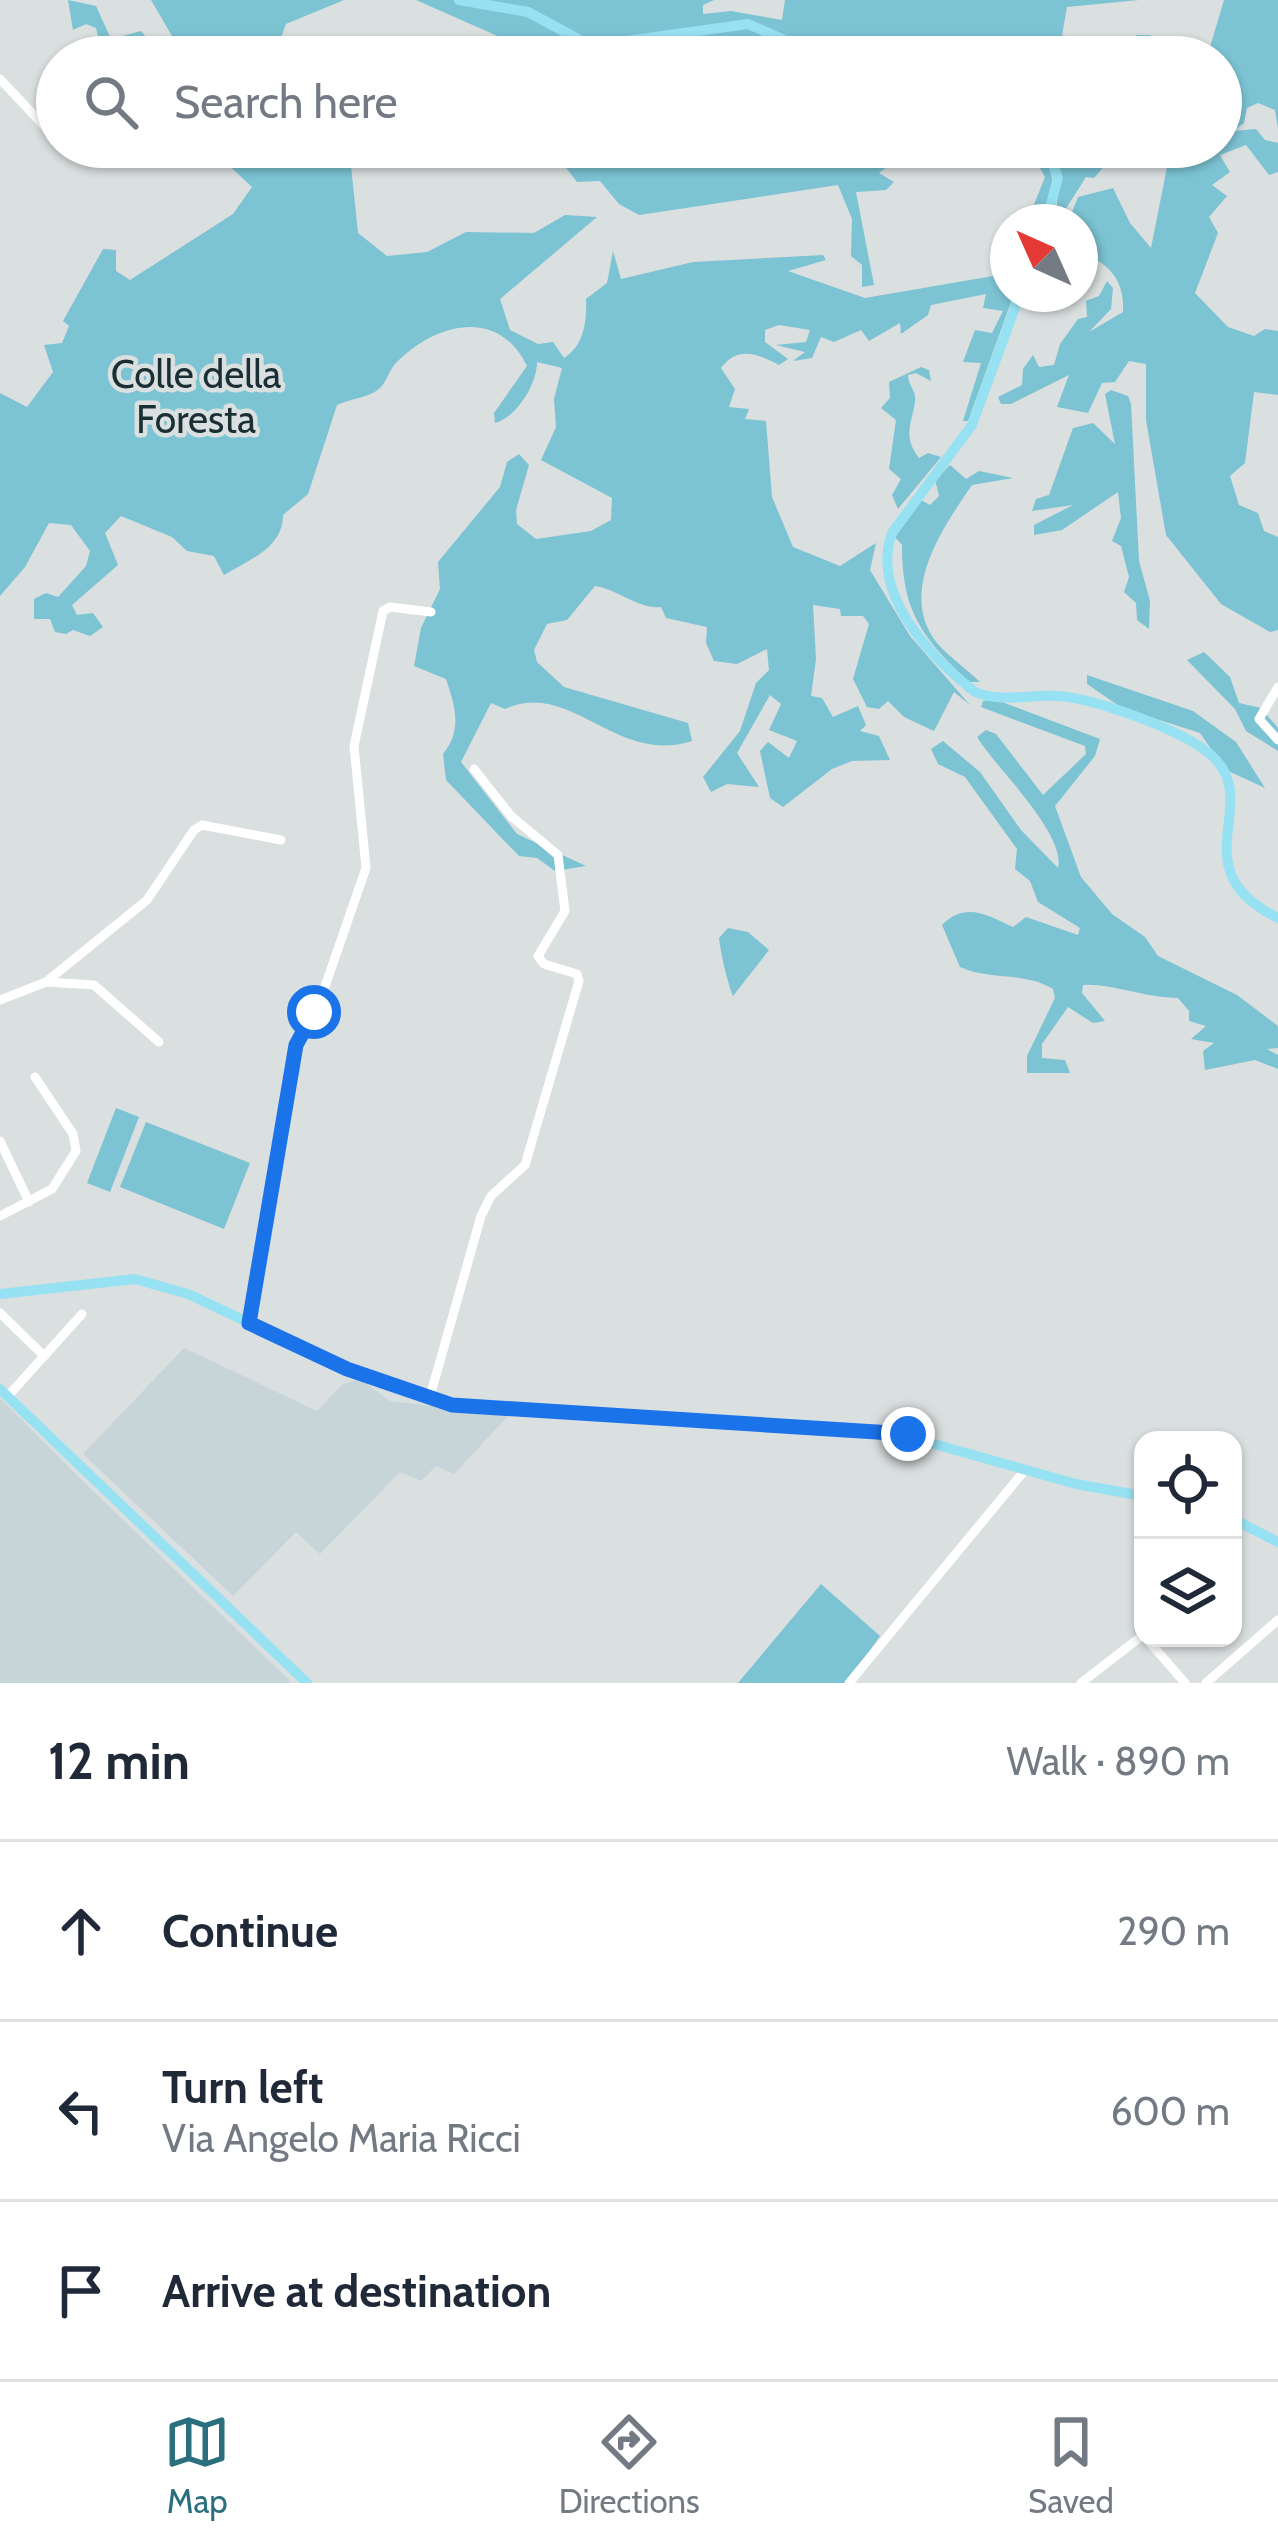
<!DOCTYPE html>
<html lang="en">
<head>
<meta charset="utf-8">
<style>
	:root { --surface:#fff; --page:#f6f6f7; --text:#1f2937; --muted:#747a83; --line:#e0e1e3; --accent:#296f7d }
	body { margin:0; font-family:Cabin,sans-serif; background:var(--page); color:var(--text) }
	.controls { position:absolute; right:36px; bottom:36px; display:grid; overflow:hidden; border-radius:24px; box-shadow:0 3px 9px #0004 }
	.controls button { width:108px; height:108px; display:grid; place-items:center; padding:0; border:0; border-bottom:3px solid var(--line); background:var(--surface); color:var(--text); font:60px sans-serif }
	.compass { position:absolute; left:990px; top:204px; width:108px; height:108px; border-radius:50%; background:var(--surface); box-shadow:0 3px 9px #0004; rotate:315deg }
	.stop { position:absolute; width:36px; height:36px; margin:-27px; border:9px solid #1a73e8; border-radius:50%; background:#fff }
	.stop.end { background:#1a73e8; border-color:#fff; box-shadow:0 3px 12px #0008 }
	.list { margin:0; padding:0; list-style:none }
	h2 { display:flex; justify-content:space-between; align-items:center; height:156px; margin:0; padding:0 48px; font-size:51px }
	h2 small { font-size:39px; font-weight:400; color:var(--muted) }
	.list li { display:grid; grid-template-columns:78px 1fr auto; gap:36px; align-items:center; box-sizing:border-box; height:180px; padding:0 48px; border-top:3px solid var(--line) }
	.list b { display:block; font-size:45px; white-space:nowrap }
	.list p { margin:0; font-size:39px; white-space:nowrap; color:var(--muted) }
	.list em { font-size:39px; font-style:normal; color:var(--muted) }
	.icon { flex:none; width:66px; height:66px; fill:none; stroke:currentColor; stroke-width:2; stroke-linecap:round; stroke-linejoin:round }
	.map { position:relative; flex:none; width:1278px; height:1683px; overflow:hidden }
	.search { position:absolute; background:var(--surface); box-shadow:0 3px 9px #0004; left:36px; right:36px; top:36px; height:132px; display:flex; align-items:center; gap:30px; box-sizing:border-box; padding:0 42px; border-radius:66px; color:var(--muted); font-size:45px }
	.sheet { height:696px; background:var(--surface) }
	nav { display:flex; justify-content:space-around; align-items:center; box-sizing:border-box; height:168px; border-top:3px solid var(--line); background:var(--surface); font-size:33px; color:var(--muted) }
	nav a { display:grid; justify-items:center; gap:6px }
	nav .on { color:var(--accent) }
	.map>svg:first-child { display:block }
	.built { fill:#c7d5d8 }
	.green { fill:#7cc3d3 }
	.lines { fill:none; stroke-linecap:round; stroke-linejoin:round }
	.minor { stroke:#fff; stroke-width:9 }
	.major { stroke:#97e2f2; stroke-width:10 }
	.route { stroke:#1a73e8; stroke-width:15 }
	.labels { text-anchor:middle; stroke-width:9; stroke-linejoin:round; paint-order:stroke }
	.park-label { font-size:39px; fill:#192f34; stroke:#dadfe0 }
</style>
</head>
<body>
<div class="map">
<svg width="1278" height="1683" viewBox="0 0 1278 1683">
	<rect width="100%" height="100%" fill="#dadfe0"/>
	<g class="built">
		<path d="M184,1348L317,1411L343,1384L360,1379L390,1401L509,1415L454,1474L436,1466L421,1481L400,1472L320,1554L296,1532L233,1596L83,1454Z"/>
		<path d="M0,1398L92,1490L292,1683H0Z"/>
	</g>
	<g class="green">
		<path d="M68,0L96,6L111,39L141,31L146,37L138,46L144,57H111L100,46L96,28L86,24L73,30Z"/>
		<path d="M151,0H344L286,24L274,57H170L172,36Z"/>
		<path d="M416,0H714L703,5V14L731,11L782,20L785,0H1139L1067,7L1062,35L1089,51L1116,55L1137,35H1151V55L545,57Z"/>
		<path d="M1224,0H1278V129L1275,110L1258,103L1247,108L1244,123L1233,131L1256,129L1265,140L1278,143V172L1269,175L1246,145L1220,155L1230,172L1212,185L1227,196L1209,217L1218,233L1195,293L1228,327L1254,336L1265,329L1278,331V395L1254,392L1245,463L1230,476L1239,505L1258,513L1264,531L1278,537V630L1270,632L1221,604L1166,535L1146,420V364L1129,361L1115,382L1102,383L1088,413L1057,407L1069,375L1011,404H1001L998,397L1022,385L1023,369L1033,355L1039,367L1054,365L1060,344L1078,319L1087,317L1086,301L1099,296L1107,281L1113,288L1111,309L1089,332L1123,312C1125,280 1109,263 1080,252V222H1068L1078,197L1113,188L1130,223L1151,248L1171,147H1221V57H1207Z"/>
		<path d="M209,147H349L358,233L387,256L427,252L466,232L534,233L565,215L597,217L500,299L510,330L538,344L553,342L564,358C584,346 587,321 586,299L607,283L613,251L621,279L693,262L823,255L826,260L788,271L865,298L993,276L1008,265V294H1014L968,421H963L981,363L963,362L975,330L992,333L1003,311L983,308L986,294L931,305L928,315L901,334L900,323L869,341L861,330L834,342L821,337L812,358L793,361L805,352L776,345L806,342L810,330L779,325L765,330V342L788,359L779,365C759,354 737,345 721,368L735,389L729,407L749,409L745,419L766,421L772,497L793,547L840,566L876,543L870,570L910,636L970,705L954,692L934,731L904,717L888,701L879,709L867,707L853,679L869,624L863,616H841L840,609L813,605L816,659L811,696L822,698L833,717L858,706L866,725L860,731L879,736L890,760L852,761L832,769L783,807L770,798L760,751L768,742L789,758L797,741L769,730L781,704L770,695L737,753L759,787L727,784L711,792L703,777L740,731L756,683L769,670L767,649L737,664L714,661L706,643L707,627L666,618L661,607C640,610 617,589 595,586L567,620L547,624L534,650L537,662L564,687L688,723L692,741C616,766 571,679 505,709L491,703L461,762L517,834L586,866L555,871L537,858L519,856L446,780L443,754C462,731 456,708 446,679L414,666L421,628L440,589L438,562L500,487L507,462L519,454L529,465L516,510L517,524L536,539L591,531L611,520L612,498L541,460L556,427L554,399L562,368L537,362C537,384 517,417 495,423L494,413L527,366C498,306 434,323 395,364C389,371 387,381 380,388C371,397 350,399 337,405L308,494L283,515C283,548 249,560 224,575L214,556L187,551L172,537L121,516L105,533L118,565L72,605L77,615L93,613L103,627L90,636L73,630L66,634L55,632L50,619H34V599L46,593L58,597L86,566L90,551L71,525L49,523L25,567L0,596V393L27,407L53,372L44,345L62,343L69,326L63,321L103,249L116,250V271L130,280L233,214L252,187Z"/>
		<path d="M550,147H913L879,173L894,182L886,190L856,192L874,285L862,287V265L851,256L852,219L838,185L639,215L619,204L600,181L577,182Z"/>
		<path d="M1028,147H1121L1094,178L1086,177L1065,210L1056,214L1061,156L1049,158L1053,187L1040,222H1027L1045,177Z"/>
		<path d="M921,367L929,370L931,381L916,373L908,375C908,386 917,391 915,402C911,425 903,437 919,458L928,453L941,457L898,509L892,495L901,479L889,469L896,420L881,408L890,398L889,382Z"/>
		<path d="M1111,390L1128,396L1131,404L1139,561L1150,601L1149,629L1137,620L1136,603L1124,592L1129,577L1121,546L1112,541L1121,518L1118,492L1062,530L1034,535V525L1073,505L1032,511L1036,499L1049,495L1073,428L1093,423L1115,444L1105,394Z"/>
		<path d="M950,465L966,479L979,471L1013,478L972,485C943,527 897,593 937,643C949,657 967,669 980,682H969C922,637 902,612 902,545L895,537L921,500L930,505L939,496L935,480Z"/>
		<path d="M1204,652L1230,677L1239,703L1261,708L1278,728V751L1246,731L1235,709L1187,660Z"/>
		<path d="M1087,675L1193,711L1236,742L1265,788L1226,770L1200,733L1122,708L1087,684Z"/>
		<path d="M994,699L1100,739L1095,756L1055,806L1081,877L1112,914L1145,937L1158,956L1237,995L1278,1026V1048L1267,1049L1278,1055V1069L1255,1060L1205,1070L1203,1051L1214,1043L1191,1039L1206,1026L1189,1021V1011L1178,998C1145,998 1110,983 1083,985L1082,993L1105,1021L1093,1023L1068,1007L1042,1044V1058L1065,1060L1070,1073H1027V1056L1055,998L1053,989C1024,971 991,981 960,967L942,925C965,901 988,915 1013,927L1026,917L1078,935L1080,928L1038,902L1030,881L1015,869L1017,849L965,777L938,764L931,749L943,741L980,772L1021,830L1058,868C1066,833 996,768 977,737L986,730L996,734L1043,795L1086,754L1085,746L981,707L983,701Z"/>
		<path d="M728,928L748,932L769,950L733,996C728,985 721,955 719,938Z"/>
		<path d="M116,1108L139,1117L110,1192L87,1183Z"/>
		<path d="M146,1122L250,1163L224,1229L120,1187Z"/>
		<path d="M821,1584L880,1636L846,1683H738Z"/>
	</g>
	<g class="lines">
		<g class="minor">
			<path d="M0,79L47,129"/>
			<path d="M1278,687L1259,719L1278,740"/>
			<path d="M46,982L94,985L159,1042"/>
			<path d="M0,1000L46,982L147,900L194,830L202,825L281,840"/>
			<path d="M0,1141L29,1202"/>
			<path d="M0,1216L52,1189L76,1151L73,1134L35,1077"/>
			<path d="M0,1313L44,1356"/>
			<path d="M249,1323L296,1045L320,1001L366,868L354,746L383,611L390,607L431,612"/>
			<path d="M8,1396L82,1314"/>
			<path d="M429,1400L481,1216L491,1196L525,1165L579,981L577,974L544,964L538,956L565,911L558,855L511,816L474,769"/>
			<path d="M1146,1638L1185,1683"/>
			<path d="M849,1683L1025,1470"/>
			<path d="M1081,1683L1143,1635"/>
			<path d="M1206,1683L1278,1620"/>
		</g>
		<g class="major">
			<path d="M459,0L528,12L591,46L748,24L824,57"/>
			<path d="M1046,222L1058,178L1046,147"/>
			<path d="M1020,294L972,425L892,533C870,593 930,657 975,692C1000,703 1030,694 1057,696C1094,698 1183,730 1211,755C1265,802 1178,869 1278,918"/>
			<path d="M0,1294L135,1279L188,1294L347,1369L452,1405L888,1431L1076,1484L1143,1496"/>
			<path d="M0,1389L307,1683"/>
			<path d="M1233,1519L1278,1542"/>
		</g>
	</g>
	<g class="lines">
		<path class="route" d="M314,1012L296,1045L249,1323L347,1369L452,1405L908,1434"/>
	</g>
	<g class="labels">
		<g class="park-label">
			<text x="196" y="388">Colle della<tspan x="196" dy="45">Foresta</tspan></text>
		</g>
	</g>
</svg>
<div class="controls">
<button><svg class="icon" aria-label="locate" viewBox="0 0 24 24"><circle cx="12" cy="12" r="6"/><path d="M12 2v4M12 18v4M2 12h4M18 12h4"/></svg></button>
<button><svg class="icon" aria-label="layers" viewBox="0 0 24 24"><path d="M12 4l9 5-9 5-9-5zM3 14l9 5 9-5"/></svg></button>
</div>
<svg class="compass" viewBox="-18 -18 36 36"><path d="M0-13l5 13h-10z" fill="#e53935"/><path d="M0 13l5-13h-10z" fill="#747a83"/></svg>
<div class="stop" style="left:314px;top:1012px"></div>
<div class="stop end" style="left:908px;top:1434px"></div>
<div class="search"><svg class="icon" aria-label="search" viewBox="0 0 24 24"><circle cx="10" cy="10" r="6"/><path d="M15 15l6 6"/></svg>Search here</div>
</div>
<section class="sheet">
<h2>12 min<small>Walk · 890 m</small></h2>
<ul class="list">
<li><svg class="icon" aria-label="ahead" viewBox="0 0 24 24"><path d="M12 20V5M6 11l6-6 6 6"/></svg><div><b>Continue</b></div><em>290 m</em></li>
<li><svg class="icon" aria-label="left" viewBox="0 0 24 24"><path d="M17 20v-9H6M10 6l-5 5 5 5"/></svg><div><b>Turn left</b><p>Via Angelo Maria Ricci</p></div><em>600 m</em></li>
<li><svg class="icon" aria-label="arrive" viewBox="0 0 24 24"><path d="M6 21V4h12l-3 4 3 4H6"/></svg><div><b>Arrive at destination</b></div></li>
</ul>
</section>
<nav>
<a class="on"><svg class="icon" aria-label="map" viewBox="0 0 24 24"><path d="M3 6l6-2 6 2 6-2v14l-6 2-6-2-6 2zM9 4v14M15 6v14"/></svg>Map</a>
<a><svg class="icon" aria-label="directions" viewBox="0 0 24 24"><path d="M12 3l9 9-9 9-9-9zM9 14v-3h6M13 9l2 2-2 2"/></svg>Directions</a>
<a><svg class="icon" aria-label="saved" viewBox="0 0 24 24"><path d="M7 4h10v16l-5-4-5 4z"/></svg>Saved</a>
</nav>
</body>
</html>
